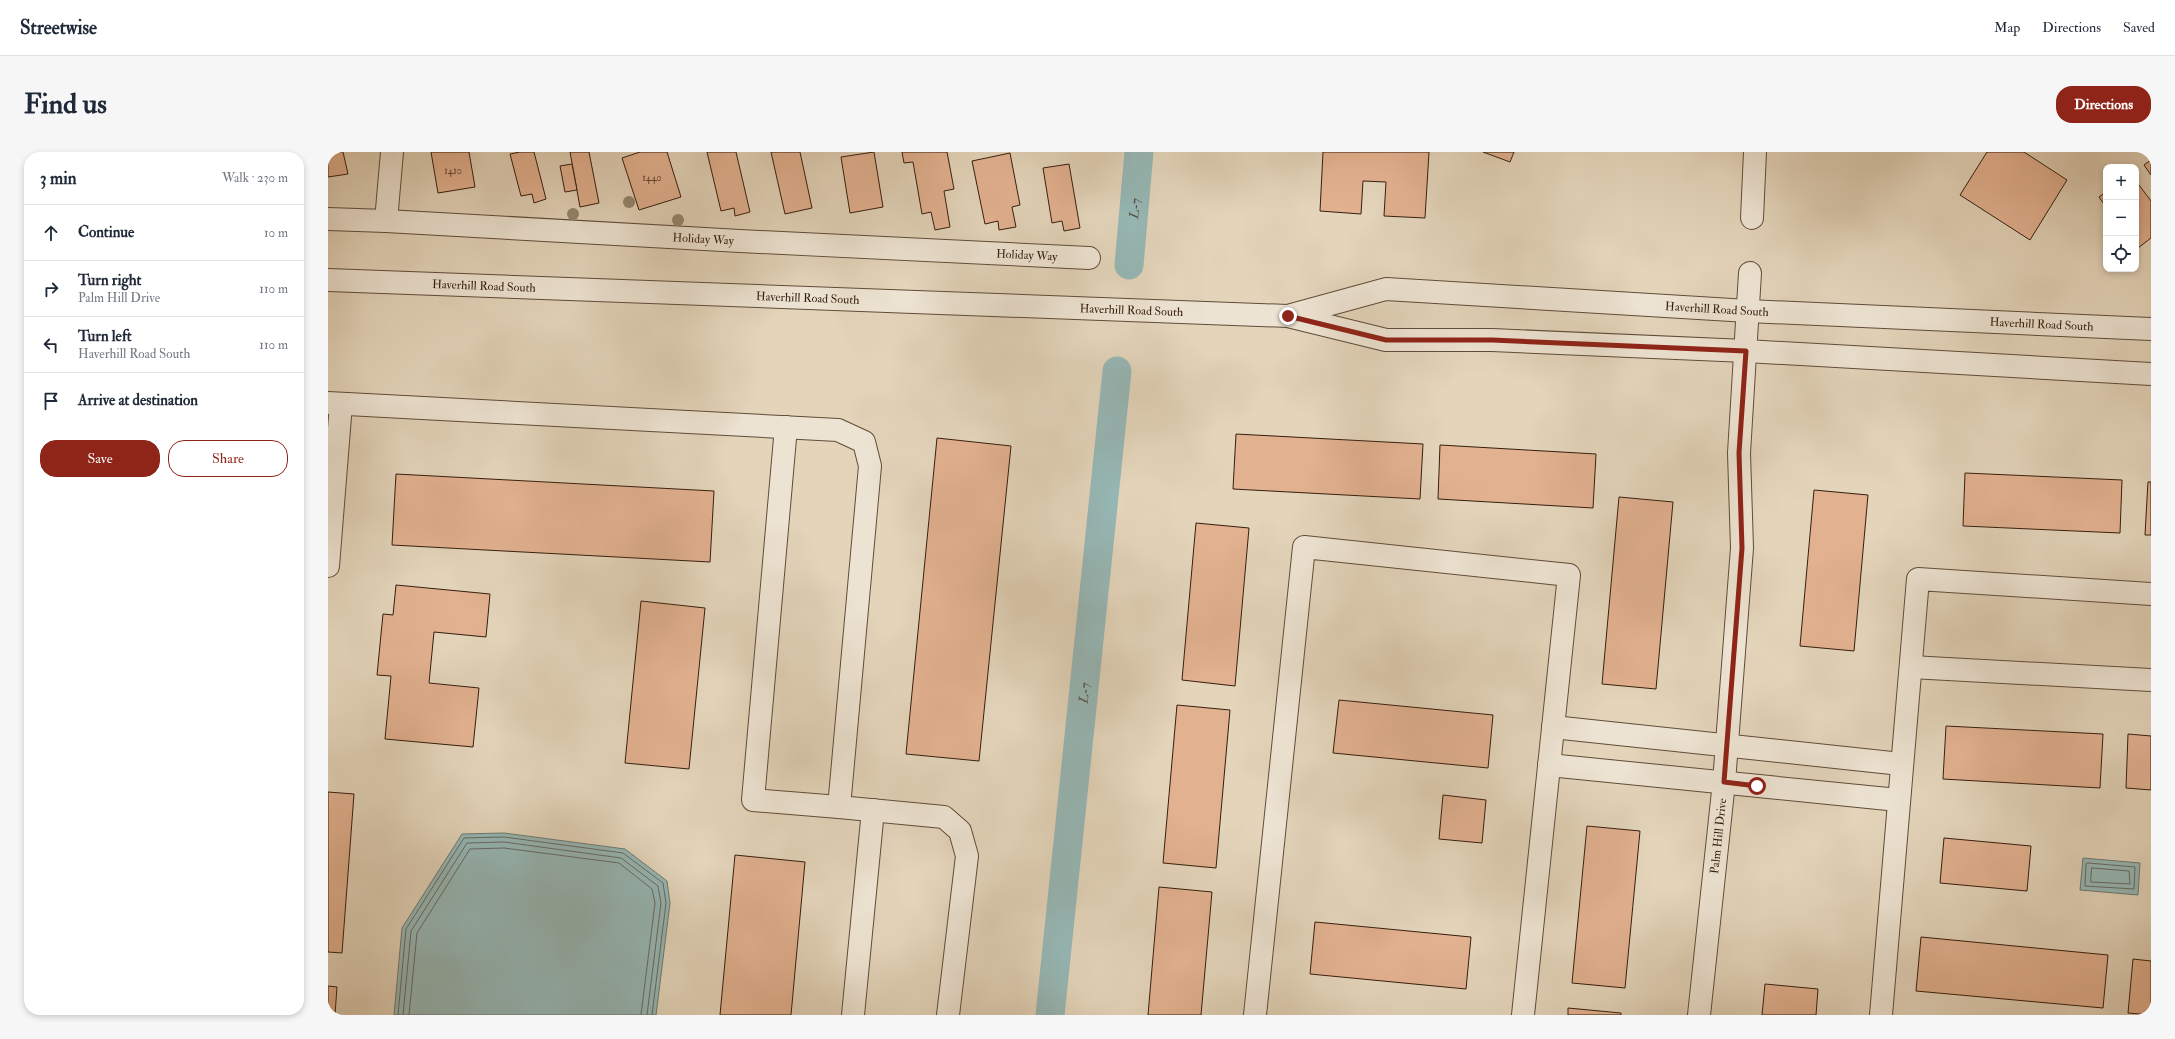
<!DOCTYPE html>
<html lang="en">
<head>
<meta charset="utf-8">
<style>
	:root { --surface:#fff; --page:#f6f6f7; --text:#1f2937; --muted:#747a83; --line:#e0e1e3; --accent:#8f2418 }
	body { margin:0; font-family:"IM FELL Double Pica",serif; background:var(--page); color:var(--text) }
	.controls { position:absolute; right:12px; top:12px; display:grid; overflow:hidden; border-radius:8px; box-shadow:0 2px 6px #0003 }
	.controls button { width:36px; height:36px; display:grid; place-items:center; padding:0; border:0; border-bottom:1px solid var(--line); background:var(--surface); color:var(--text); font:20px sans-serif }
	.stop { position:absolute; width:12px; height:12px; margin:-9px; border:3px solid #8f2418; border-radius:50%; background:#fff }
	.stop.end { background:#8f2418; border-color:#fff; box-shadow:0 1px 4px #0008 }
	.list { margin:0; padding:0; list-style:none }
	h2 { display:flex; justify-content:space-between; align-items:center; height:52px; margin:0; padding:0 16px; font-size:17px }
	h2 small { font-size:13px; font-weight:400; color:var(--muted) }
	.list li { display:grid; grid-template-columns:26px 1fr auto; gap:12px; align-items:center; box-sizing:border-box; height:56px; padding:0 16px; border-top:1px solid var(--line) }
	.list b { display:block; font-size:15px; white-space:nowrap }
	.list p { margin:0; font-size:13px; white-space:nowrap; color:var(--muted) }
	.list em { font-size:13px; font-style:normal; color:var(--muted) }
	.actions { display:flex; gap:8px; padding:12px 16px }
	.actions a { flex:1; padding:9px 0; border:1px solid var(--accent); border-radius:16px; text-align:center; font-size:14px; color:var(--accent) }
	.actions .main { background:var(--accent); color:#fff }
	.icon { flex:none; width:22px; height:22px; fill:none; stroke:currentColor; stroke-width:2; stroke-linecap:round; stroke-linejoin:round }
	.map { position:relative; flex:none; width:1823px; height:863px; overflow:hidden; border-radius:16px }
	header { display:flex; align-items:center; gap:24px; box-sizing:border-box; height:56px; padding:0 20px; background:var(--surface); border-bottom:1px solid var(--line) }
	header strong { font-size:19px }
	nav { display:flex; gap:22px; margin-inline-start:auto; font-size:14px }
	.intro { display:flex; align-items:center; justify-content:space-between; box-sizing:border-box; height:96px; padding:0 24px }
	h1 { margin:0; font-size:28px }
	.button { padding:10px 18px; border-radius:16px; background:var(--accent); color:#fff; font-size:14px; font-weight:700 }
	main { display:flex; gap:24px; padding:0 24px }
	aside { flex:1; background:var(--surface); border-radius:16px; box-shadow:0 2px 6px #0003 }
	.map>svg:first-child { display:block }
	.water { fill:#96b7b5; stroke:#6f7a72 }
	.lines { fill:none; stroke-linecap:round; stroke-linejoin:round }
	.shore { stroke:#666a62; stroke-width:1 }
	.canal { stroke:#96b7b5; stroke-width:29 }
	.building { fill:#e2b190; stroke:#351e0e }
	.minor-casing { stroke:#604c39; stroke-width:24 }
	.minor { stroke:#ede3d2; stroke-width:22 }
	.tree { fill:#95866d }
	.route { stroke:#8f2418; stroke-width:5 }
	.labels { text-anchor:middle; stroke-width:3; stroke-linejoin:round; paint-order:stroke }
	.number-label { font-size:10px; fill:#60432e }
	.street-label { font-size:12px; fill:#351e0e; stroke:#ede3d2 }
	.water-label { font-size:13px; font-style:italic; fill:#524c40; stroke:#ede3d2 }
</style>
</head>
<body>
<header>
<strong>Streetwise</strong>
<nav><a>Map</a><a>Directions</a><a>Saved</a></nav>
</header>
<div class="intro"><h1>Find us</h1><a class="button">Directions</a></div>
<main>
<aside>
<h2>3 min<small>Walk · 230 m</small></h2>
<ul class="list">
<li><svg class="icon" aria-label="ahead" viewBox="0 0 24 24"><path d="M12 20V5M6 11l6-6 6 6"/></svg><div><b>Continue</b></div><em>10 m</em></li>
<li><svg class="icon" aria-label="right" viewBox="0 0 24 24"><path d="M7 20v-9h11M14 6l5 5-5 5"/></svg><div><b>Turn right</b><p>Palm Hill Drive</p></div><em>110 m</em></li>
<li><svg class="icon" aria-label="left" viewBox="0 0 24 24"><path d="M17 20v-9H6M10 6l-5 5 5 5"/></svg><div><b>Turn left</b><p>Haverhill Road South</p></div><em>110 m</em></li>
<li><svg class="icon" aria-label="arrive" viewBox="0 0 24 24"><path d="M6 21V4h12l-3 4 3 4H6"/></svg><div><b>Arrive at destination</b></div></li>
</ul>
<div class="actions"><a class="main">Save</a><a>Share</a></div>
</aside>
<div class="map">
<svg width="1823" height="863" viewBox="0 0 1823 863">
	<rect width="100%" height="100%" fill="#e3d4ba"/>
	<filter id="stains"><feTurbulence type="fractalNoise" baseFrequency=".005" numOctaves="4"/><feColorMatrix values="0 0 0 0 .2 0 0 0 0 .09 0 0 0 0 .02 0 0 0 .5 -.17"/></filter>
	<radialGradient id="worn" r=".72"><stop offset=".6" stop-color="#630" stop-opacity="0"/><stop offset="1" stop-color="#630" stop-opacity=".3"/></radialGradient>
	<g class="water">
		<path d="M176,681L297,697L339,729L342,751L328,863H66L74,776L134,682Z"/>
		<path d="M1755,706L1812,711L1810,743L1752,738Z"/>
	</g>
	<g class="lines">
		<g class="shore">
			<path d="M1760,711L1807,715L1806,737L1757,734L1758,712Z"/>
			<path d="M1764,716L1801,719L1802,732L1763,730Z"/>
			<path d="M70,863L78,777L136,686L176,685L295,701L335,731L338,751L324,863"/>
			<path d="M75,863L83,779L139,691L176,690L293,706L330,734L333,751L319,863"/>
			<path d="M81,863L89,781L142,697L176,696L291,711L324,737L327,751L313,863"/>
		</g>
		<g class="canal">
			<path id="s1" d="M801,113L811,0"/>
			<path id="s2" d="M722,863L789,219"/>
		</g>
	</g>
	<g class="building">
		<path d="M0,0H15L20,22L0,25Z"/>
		<path d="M103,0H141L147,35L110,41Z"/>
		<path d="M192,0H206L218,47L206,51L204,42L193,44L182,2Z"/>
		<path d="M242,0H261L271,51L252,55Z"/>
		<path d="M312,0H339L353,45L311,58L294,6Z"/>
		<path d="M379,0H408L422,60L407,64L406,56L393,59Z"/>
		<path d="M443,0H472L484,56L457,62Z"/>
		<path d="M546,0L555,55L522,61L513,5Z"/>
		<path d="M574,0H619L626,37L616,39L622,75L607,78L603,60L594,62L585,10L576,11Z"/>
		<path d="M995,0H1101L1097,66L1056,64L1058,30L1035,29L1033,62L992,59Z"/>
		<path d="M1155,0H1186L1182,10Z"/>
		<path d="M1659,0H1696L1739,28L1702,88L1632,43Z"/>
		<path d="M682,1L692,53L684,55L688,75L671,78L670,69L657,72L644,9Z"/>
		<path d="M1823,8V23L1816,13Z"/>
		<path d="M244,12L249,38L237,40L232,14Z"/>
		<path d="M741,12L752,76L736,79L734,69L724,71L715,16Z"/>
		<path d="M1808,29L1823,49V86L1810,96L1808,94Z"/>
		<path d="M1778,40V55L1771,45Z"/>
		<path d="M908,282L1095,292L1092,347L905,337Z"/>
		<path d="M609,286L683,294L651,609L578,602Z"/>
		<path d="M1112,293L1268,302L1265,356L1110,347Z"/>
		<path d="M1637,321L1794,328L1792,381L1635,374Z"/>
		<path d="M68,322L386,339L382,410L64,393Z"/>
		<path d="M1820,330H1823V383H1817Z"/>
		<path d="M1486,338L1540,343L1526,499L1472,494Z"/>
		<path d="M1291,345L1345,350L1328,537L1274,532Z"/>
		<path d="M868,371L921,376L907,534L854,528Z"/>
		<path d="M68,433L162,442L158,485L106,480L101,531L151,536L145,595L57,587L63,524L49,523L55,462L65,463Z"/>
		<path d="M313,449L377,456L361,617L297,611Z"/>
		<path d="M1011,548L1165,563L1160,616L1005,601Z"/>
		<path d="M849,553L902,558L888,716L835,711Z"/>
		<path d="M1618,574L1775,582L1772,636L1615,627Z"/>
		<path d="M1800,582L1823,584V638L1798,636Z"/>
		<path d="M0,640L26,642L14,801L0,800Z"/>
		<path d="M1115,643L1158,648L1154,691L1111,687Z"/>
		<path d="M1259,674L1312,679L1297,836L1244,831Z"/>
		<path d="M1616,686L1703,694L1699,739L1612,731Z"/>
		<path d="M407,703L477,710L463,863H392Z"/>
		<path d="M831,735L884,740L873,863H820Z"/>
		<path d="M987,770L1143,785L1138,837L982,822Z"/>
		<path d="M1593,785L1780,803L1775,856L1588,839Z"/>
		<path d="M1805,807L1823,809V863L1800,861Z"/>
		<path d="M1437,832L1490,837L1488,863H1434Z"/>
		<path d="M0,834L9,835L7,863H0Z"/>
		<path d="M1240,856L1293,861V863H1240Z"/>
	</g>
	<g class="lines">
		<defs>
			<g id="minor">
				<path id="s3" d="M64,0L58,69L412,89L761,106"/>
				<path d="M1424,66L1427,0"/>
				<path d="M0,67L58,69"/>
				<path id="s4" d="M0,128L960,164L1058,188H1164L1418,199L1823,222"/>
				<path id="s5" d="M963,163L1058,137L1420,159L1823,177"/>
				<path d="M0,251L510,278L536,290L542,314L511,655L616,665L632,679L639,704L620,863"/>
				<path d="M458,275L425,648L511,655"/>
				<path d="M0,414L13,252"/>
				<path d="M1583,515L1823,528"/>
				<path d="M1225,575L1573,612"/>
				<path d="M1221,613L1570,648"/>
				<path d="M525,863L545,658"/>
				<path d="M927,863L976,395L1241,423L1195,863"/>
				<path id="s6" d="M1371,863L1396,630L1414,396L1411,301L1422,121"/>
				<path d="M1553,863L1590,427L1823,442"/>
			</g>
		</defs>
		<use href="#minor" class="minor-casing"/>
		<use href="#minor" class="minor"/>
	</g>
	<g class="tree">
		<circle cx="301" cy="50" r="6"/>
		<circle cx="245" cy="62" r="6"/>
		<circle cx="350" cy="68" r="6"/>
	</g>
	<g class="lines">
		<path class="route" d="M960,164L1058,188H1164L1418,199L1411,301L1414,396L1396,630L1429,634"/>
	</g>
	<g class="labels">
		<g class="number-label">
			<text x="125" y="22">1410</text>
			<text x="324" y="29">1440</text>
		</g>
		<g class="street-label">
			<text dy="4" stroke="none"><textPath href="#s3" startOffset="387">Holiday Way</textPath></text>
			<text dy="4" stroke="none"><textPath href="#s3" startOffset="711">Holiday Way</textPath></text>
			<text dy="4" stroke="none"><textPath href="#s4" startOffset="156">Haverhill Road South</textPath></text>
			<text dy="4" stroke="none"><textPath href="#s4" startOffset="480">Haverhill Road South</textPath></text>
			<text dy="4" stroke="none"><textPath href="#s5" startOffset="430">Haverhill Road South</textPath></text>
			<text dy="4" stroke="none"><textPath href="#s4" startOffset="804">Haverhill Road South</textPath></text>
			<text dy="4" stroke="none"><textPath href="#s5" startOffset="755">Haverhill Road South</textPath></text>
			<text dy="4" stroke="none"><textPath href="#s6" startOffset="180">Palm Hill Drive</textPath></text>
		</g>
		<g class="water-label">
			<text dy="5" stroke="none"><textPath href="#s1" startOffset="57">L-7</textPath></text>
			<text dy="5" stroke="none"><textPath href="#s2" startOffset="324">L-7</textPath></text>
		</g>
	</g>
	<rect width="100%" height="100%" filter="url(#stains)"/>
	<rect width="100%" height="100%" fill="url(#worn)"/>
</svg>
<div class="controls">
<button>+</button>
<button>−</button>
<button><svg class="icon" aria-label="locate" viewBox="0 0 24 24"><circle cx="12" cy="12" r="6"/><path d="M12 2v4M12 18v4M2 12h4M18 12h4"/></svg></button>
</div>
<div class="stop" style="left:1429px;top:634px"></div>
<div class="stop end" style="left:960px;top:164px"></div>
</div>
</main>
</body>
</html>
